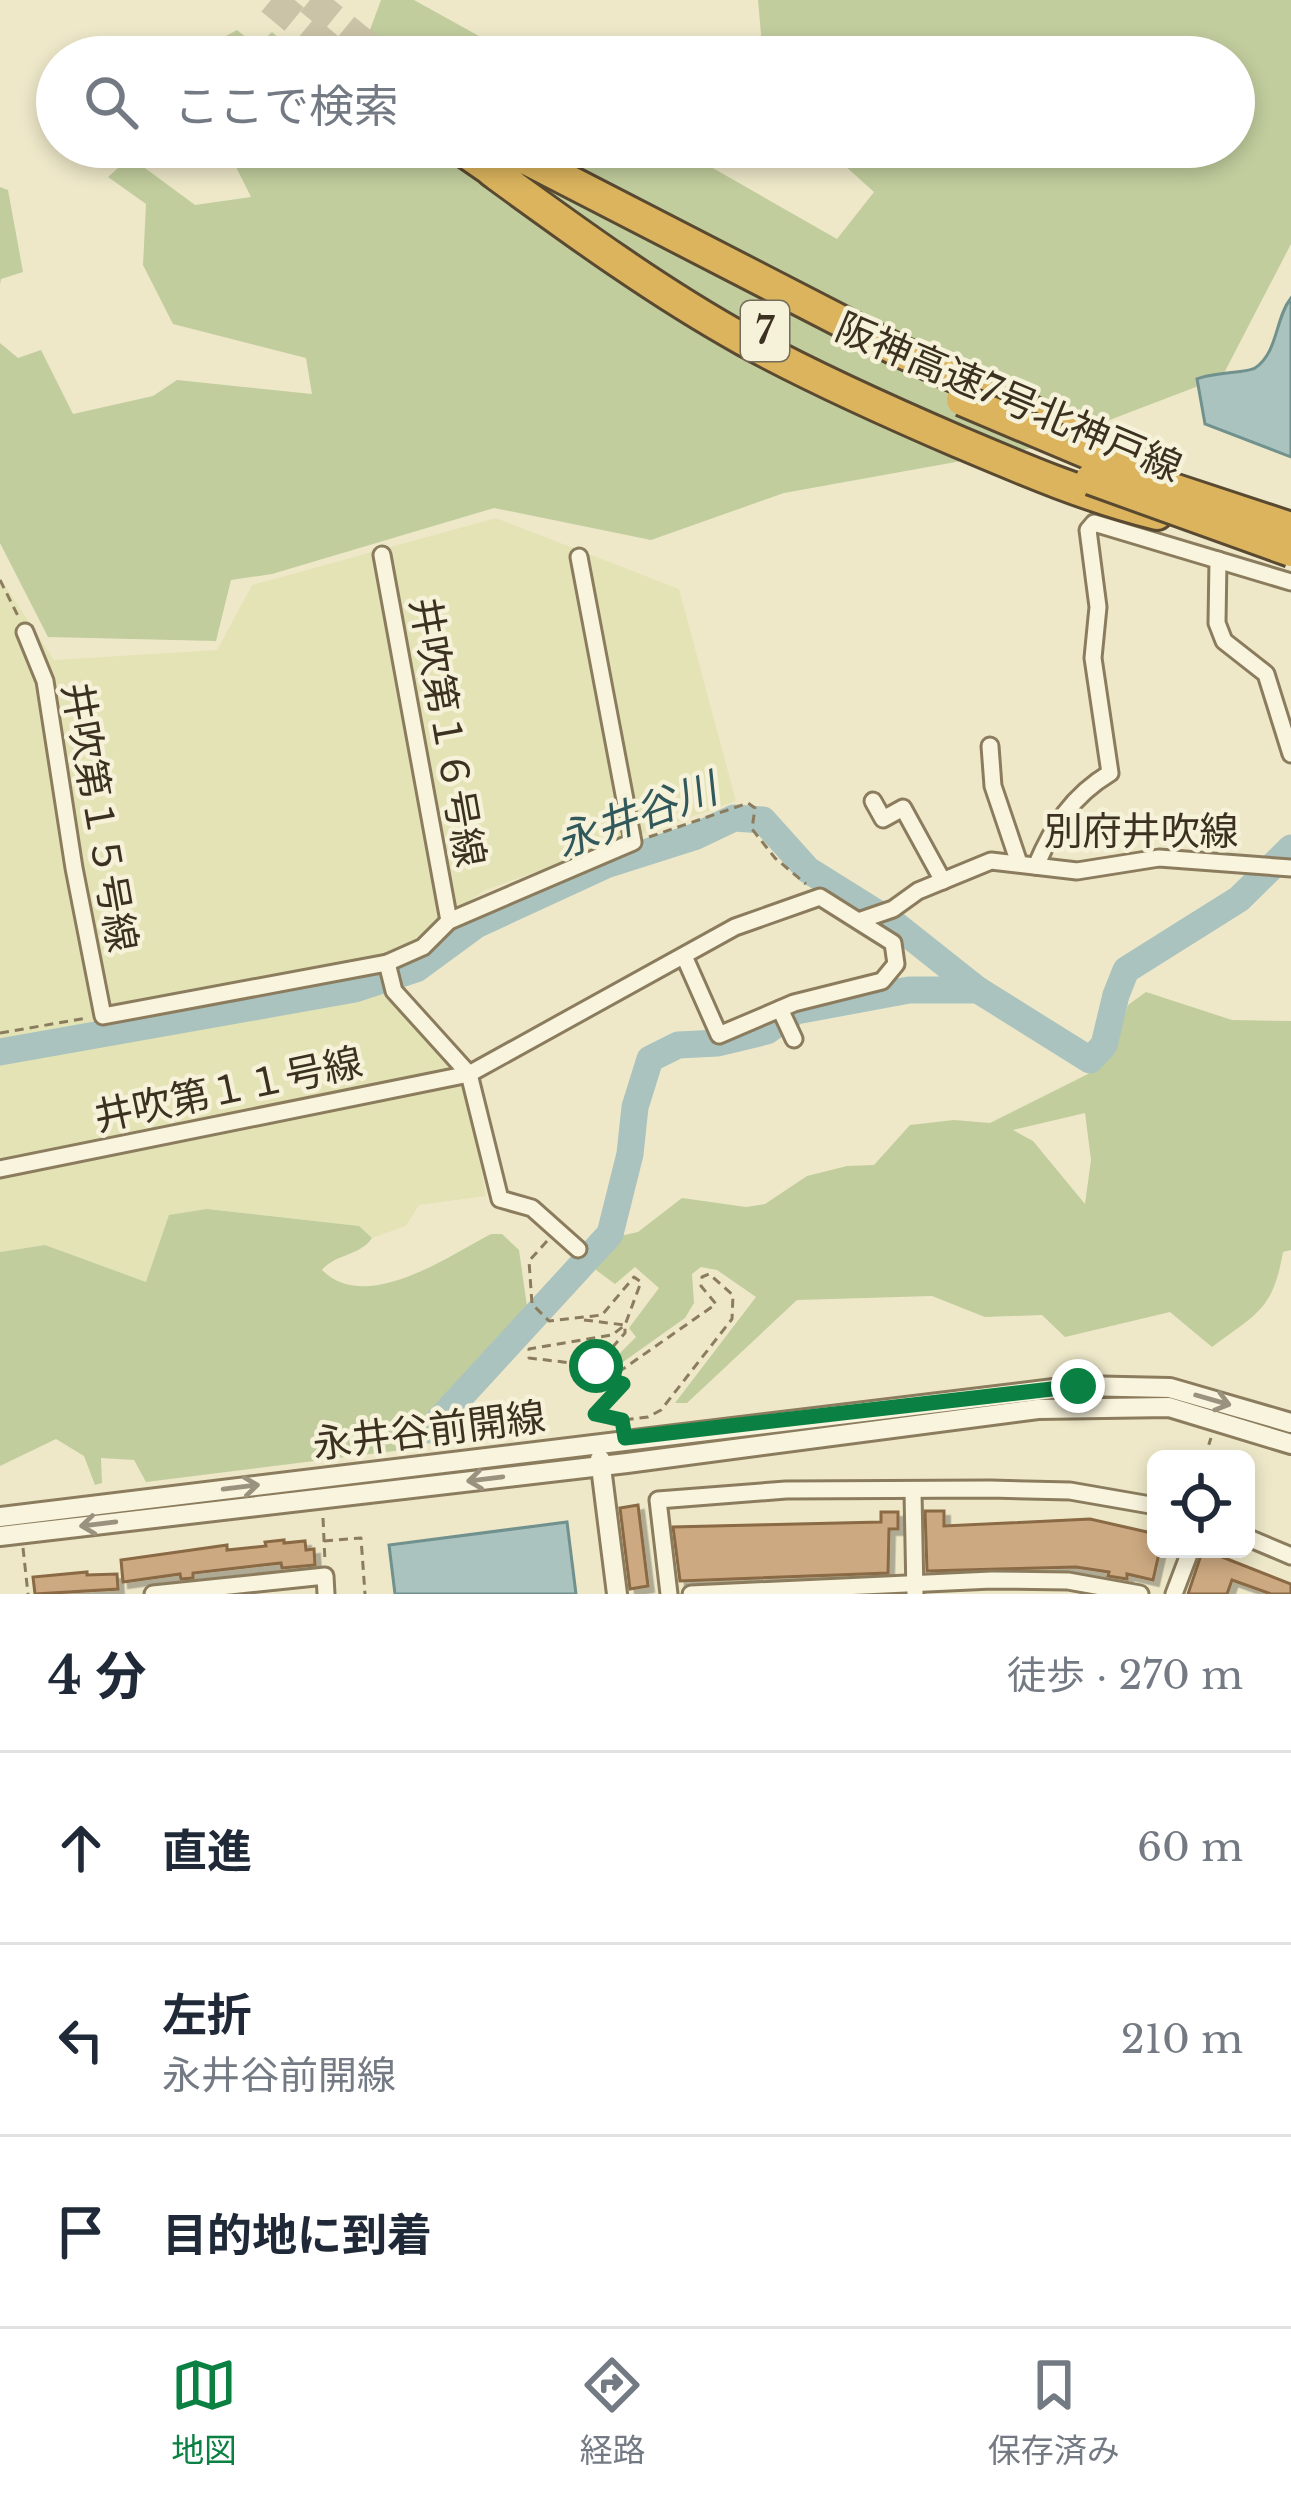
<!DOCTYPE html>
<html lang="ja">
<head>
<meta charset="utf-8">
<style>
	:root { --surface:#fff; --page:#f2f2f3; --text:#1f2937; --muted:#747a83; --line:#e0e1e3; --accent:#0b8043 }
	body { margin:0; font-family:"Libre Baskerville","Noto Sans JP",serif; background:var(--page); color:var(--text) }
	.controls { position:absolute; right:36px; bottom:36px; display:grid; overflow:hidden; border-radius:18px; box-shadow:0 6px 18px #0003 }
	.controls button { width:108px; height:108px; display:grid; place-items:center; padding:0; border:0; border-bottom:3px solid var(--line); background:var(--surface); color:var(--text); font:60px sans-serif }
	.stop { position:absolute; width:36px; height:36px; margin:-27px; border:9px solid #0b8043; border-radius:50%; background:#fff }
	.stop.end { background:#0b8043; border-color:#fff; box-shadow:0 3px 12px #0008 }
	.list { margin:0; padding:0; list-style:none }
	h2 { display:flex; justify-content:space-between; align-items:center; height:156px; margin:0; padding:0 48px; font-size:51px }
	h2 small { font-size:39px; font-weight:400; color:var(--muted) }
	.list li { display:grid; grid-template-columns:78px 1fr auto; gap:36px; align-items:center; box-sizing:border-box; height:192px; padding:0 48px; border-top:3px solid var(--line) }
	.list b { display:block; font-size:45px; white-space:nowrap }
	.list p { margin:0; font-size:39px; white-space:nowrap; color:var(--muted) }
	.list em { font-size:39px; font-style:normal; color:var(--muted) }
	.icon { flex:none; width:66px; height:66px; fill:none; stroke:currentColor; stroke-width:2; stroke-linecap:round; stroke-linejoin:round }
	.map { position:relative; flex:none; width:1291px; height:1594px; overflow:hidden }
	.search { position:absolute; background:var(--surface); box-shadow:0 6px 18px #0003; left:36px; right:36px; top:36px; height:132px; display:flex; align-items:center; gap:30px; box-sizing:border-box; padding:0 42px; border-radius:66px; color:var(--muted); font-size:45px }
	.sheet { height:732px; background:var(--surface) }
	nav { display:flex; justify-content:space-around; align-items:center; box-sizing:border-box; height:168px; border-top:3px solid var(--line); background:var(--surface); font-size:33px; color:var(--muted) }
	nav a { display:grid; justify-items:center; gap:6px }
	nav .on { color:var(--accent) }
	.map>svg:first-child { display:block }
	.farmland { fill:#e4e3b6 }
	.green { fill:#c1cd9d; fill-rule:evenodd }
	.water { fill:#aac3bf; stroke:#70918d; stroke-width:3 }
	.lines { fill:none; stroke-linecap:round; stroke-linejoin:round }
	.river { stroke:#aac3bf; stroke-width:27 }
	.building { fill:#cca980; stroke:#8a6944; stroke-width:3; filter:url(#shadow) }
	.motorway-tunnel { stroke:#cac3a7; stroke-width:30; stroke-dasharray:30 15; stroke-linecap:butt }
	.minor-casing { stroke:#8b7c5e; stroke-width:21 }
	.tertiary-casing { stroke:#8b7c5e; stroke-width:24 }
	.motorway-casing { stroke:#594931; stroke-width:36 }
	.path { stroke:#8b7c5e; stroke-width:3; stroke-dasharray:9 6; stroke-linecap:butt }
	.minor { stroke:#f9f4dd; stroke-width:15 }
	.tertiary { stroke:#f9f4dd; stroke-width:18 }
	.motorway { stroke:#dbb45d; stroke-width:30 }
	.motorway-bridge-casing { stroke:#594931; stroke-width:36; stroke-linecap:butt }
	.motorway-bridge { stroke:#dbb45d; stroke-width:30 }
	.oneway { stroke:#9a927f }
	.route { stroke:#0b8043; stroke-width:15 }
	.labels { text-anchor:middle; stroke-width:9; stroke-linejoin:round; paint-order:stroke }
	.shield { fill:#f6f1d9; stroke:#746b58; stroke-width:3 }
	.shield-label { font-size:36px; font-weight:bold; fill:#3c3121 }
	.street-label { font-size:39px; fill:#3c3121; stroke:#f6f1d9 }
	.water-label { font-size:42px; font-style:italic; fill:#31585b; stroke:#f6f1d9 }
</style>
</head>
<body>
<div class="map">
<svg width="1291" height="1594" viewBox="0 0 1291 1594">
	<defs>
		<filter id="shadow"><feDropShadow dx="5.5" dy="5.5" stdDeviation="0" flood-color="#0004"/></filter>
	</defs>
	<rect width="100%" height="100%" fill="#eee8c9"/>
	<path class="farmland" d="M496,518L679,589L736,801L485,890L369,971L467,1087L486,1196L419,1205L406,1226L372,1238L359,1226L207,1209L146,1282L45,1245L0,1252V578L54,660L217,650L252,585Z"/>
	<g class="green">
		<path d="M381,0H414L517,57H360Z"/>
		<path d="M758,0H1291V244L1222,377L1039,447L784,493L651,540L494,508L272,574L231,580L216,641L48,637L0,543V343L18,358L41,350L73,414L153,396L177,380L312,394L306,358L173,324L143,265L146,204L108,177L130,157L195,205L251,197L226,147H676L837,239L874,192L824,147H1234V57H763Z"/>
		<path d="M237,30L257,46L272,32L300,57H210L204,48Z"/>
		<path d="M0,187L8,190L23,272L1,279L0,285Z"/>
		<path d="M1146,992L1232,1020L1291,1021V1250L1283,1252C1273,1310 1257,1313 1212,1347L1170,1312L1065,1337L1042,1315L985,1317L932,1296L797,1300L687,1403H675L756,1297L717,1270L701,1267L692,1274L694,1303L685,1318L623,1362L613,1360L636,1337L629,1328L659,1288L635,1267L615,1284L596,1270L598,1260L615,1237L638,1232L682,1198L746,1207L765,1204L807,1176L847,1166L874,1165L910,1125L954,1120L990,1123L1092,1072L1117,1037L1128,1005ZM1085,1113L1091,1160L1085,1204L1033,1141L1013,1130Z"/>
		<path d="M207,1209L359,1226L372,1238C360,1256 335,1254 322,1270C366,1314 447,1257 491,1234H502L519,1250L528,1313L418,1432V1448L146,1482L134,1460L101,1458L102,1483L95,1485L84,1456L56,1439L0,1466V1252L45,1245L146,1282L169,1215Z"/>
	</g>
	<g class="water">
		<path d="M1291,298V457L1205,424L1197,379C1214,372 1247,373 1255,368C1278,353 1275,318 1291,298Z"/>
		<path d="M567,1522L576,1594H395L389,1545Z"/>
	</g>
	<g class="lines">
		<g class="river">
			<path d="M0,1052L355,989L416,969L476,925L606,865L694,837L734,818L763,820L808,870L896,925L978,990L1090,1060L1104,1045L1116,995L1126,970L1239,899L1291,848"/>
			<path d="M430,1430L610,1234L630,1154L635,1107L650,1059L678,1045L718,1043L767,1031L796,1011L909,990H978"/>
		</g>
	</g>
	<g class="building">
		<path d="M638,1505L648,1586L630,1589L620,1508Z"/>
		<path d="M925,1511H944V1526L1090,1519L1156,1534V1549H1160L1153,1580L1127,1574V1579L1108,1576L1109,1572L1076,1567L927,1571Z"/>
		<path d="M881,1512H898V1529H889L888,1573L680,1581L673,1527L881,1522Z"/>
		<path d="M284,1540V1543L305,1541L306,1550L314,1549L315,1565L282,1568L281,1563L193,1573V1578L181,1579L180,1574L123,1582L121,1560L227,1545V1550L266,1546L265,1542Z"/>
		<path d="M1203,1549H1219L1217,1555L1291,1584V1594H1271L1232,1580L1227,1594H1188Z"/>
		<path d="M87,1572V1575L117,1574L118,1589L35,1594L33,1577Z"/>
	</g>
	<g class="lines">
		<g class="motorway-tunnel">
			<path d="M271,0L340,57"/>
			<path d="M310,0L380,57"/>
		</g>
		<defs>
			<g id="minor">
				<path d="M382,555L449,921"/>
				<path d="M1218,560L1217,623L1224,641L1266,674L1291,754"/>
				<path d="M25,632L45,681L74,868L103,1016L387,963L423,947L449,921L633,842L579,557"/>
				<path d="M990,746L993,786L1019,863"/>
				<path d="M873,801L883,819L903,808L943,881"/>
				<path d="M1036,866C1053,826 1072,796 1110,773L1093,658L1098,607L1088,530L1094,523L1291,582"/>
				<path d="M861,920L893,909L918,891L991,861L1077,871L1159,858L1291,868"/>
				<path d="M387,963L394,991L469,1074L500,1199L532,1208L578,1249"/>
				<path d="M780,1009L794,1039"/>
				<path d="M0,1169L469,1074L735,927L820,897L893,943L896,964L882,981L794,1003L719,1035L684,956"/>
				<path d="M913,1492L915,1594"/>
				<path d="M1246,1537L1291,1556"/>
				<path d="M153,1594L325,1576L326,1594"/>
				<path d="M669,1594L658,1500L786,1490L990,1489L1070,1491L1156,1506"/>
				<path d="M691,1594L992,1580L1068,1581L1140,1594"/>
				<path d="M1174,1594L1191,1549"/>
			</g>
			<g id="tertiary">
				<path d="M600,1459L617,1594"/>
				<path d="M0,1517L1078,1386L1170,1388L1291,1423"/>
				<path d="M0,1536L627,1463L1038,1409L1169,1407L1291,1444"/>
			</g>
			<g id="motorway">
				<path d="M458,147L510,183"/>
				<path d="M507,149L897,350L1137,460"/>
				<path d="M493,172C574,231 656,291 744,340C813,378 887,411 959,442C1025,470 1088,497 1157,514"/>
			</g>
		</defs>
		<use href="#minor" class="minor-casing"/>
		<use href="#tertiary" class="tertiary-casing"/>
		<use href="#motorway" class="motorway-casing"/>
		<g class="path">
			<path d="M0,580L18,616"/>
			<path d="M649,837L748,803L755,808L752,829L775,858L806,884"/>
			<path d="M0,1033L87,1018"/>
			<path d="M547,1241L529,1261L532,1304L549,1321L602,1315L634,1277L641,1282L625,1325L612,1335L529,1349V1358L623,1369L716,1304L701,1286L702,1277L709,1274L733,1295L732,1319L661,1410L648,1417L622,1420L623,1425"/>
			<path d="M584,1320L625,1325V1333L596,1366L595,1375L623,1384L595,1413L621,1420"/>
			<path d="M1204,1459L1211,1438"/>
			<path d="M323,1518L325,1562"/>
			<path d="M324,1541L361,1538L365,1594"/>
			<path d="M23,1548L28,1594"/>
		</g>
		<use href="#minor" class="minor"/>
		<use href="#tertiary" class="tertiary"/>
		<use href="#motorway" class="motorway"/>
		<defs>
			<g id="motorway-bridge">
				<path d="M962,400L1173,489L1291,528"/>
				<path d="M1091,479L1291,551"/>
			</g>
		</defs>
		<use href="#motorway-bridge" class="motorway-bridge-casing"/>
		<use href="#motorway-bridge" class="motorway-bridge"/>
	</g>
	<defs><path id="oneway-shaft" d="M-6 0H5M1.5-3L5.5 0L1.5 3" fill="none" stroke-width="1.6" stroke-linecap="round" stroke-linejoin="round" transform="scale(3)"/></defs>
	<g class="oneway">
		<use href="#oneway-shaft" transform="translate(1213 1400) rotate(16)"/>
		<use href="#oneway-shaft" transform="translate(485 1479) rotate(173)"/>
		<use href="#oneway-shaft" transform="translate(241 1487) rotate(-7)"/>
		<use href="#oneway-shaft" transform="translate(98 1524) rotate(173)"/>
	</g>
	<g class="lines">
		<path class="route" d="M596,1366L595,1375L623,1384L595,1414L622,1420L625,1438L1078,1386"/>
	</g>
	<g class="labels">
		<rect class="shield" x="741" y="301" width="48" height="60" rx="9"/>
		<g class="shield-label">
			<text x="765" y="344">7</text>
		</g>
		<g class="street-label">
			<text transform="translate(1009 397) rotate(23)" y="14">阪神高速7号北神戸線</text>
			<text transform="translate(448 732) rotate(80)" y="14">井吹第１６号線</text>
			<text transform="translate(100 817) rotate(80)" y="14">井吹第１５号線</text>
			<text x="1141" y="845">別府井吹線</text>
			<text transform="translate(228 1089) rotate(-12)" y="14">井吹第１１号線</text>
			<text transform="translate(429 1430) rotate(-7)" y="14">永井谷前開線</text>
		</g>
		<g class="water-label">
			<text transform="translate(636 815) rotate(-20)" y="15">永井谷川</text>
		</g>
	</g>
</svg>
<div class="controls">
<button><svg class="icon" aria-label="locate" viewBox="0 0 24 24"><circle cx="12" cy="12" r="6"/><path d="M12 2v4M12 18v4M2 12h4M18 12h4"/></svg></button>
</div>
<div class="stop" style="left:596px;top:1366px"></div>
<div class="stop end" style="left:1078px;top:1386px"></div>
<div class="search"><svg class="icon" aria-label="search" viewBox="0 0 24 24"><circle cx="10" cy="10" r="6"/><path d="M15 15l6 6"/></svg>ここで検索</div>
</div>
<section class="sheet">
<h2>4 分<small>徒歩 · 270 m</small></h2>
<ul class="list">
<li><svg class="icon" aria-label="ahead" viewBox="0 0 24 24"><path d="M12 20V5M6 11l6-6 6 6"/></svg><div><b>直進</b></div><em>60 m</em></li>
<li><svg class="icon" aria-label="left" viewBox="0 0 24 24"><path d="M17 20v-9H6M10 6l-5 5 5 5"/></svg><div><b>左折</b><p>永井谷前開線</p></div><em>210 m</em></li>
<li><svg class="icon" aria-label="arrive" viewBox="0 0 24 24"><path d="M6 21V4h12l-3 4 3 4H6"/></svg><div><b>目的地に到着</b></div></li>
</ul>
</section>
<nav>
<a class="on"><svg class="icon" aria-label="map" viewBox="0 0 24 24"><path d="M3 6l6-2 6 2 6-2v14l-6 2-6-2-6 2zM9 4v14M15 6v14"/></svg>地図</a>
<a><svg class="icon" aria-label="directions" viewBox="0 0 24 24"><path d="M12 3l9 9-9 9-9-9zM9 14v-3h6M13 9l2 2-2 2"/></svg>経路</a>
<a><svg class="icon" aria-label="saved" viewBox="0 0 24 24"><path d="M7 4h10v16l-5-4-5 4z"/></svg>保存済み</a>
</nav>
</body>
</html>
